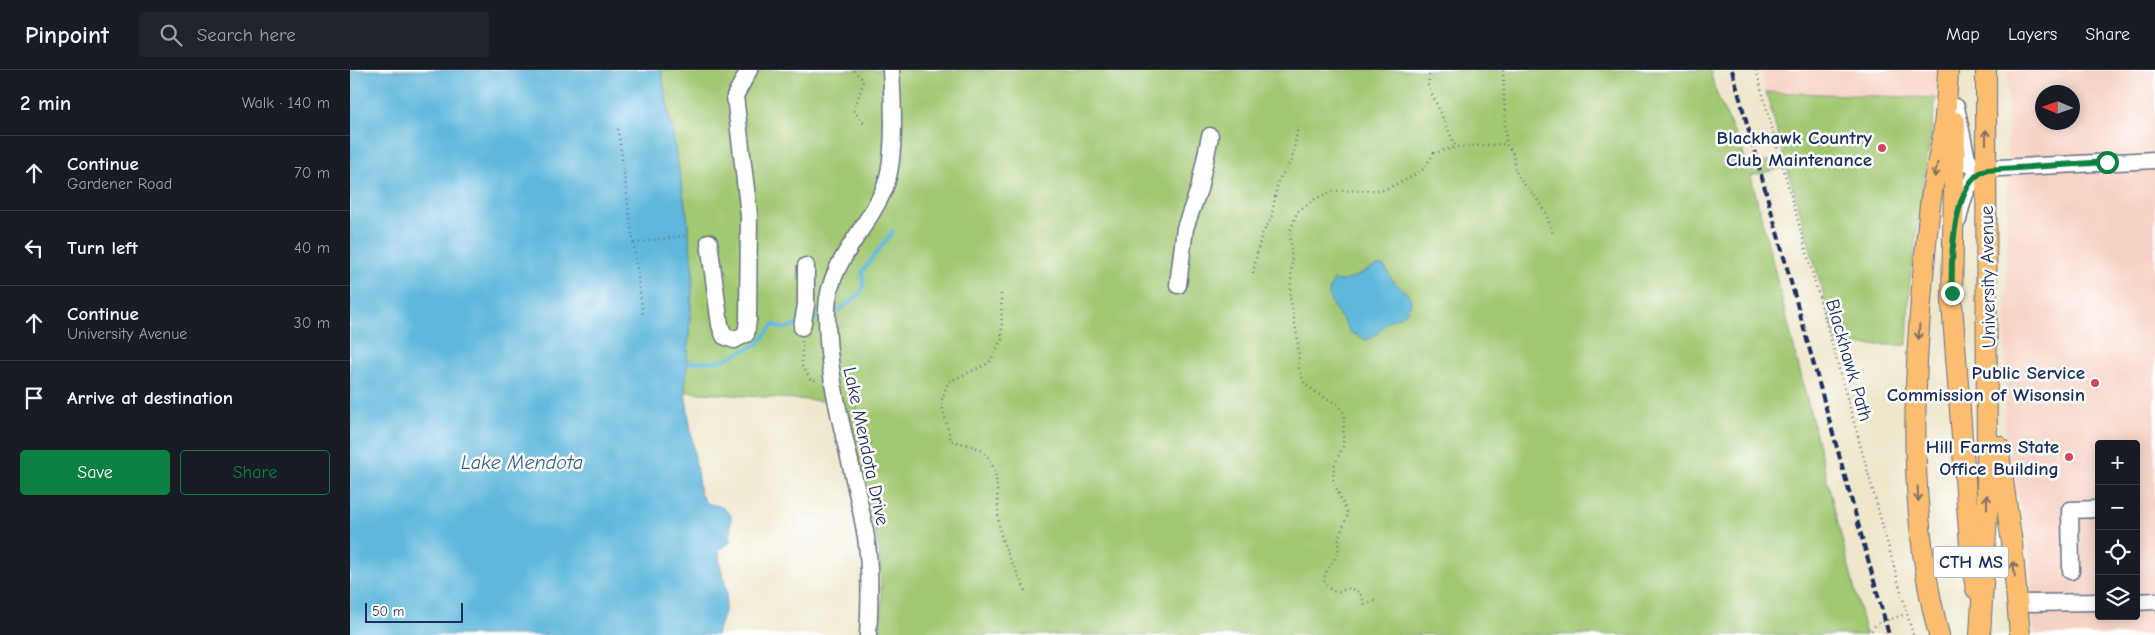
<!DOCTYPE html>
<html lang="en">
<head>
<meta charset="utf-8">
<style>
	:root { --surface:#171b24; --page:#20242c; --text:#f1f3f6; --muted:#9ea1a6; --line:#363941; --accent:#0b8043 }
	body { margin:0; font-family:"Comic Neue",sans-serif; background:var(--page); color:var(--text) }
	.controls { position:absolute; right:15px; bottom:15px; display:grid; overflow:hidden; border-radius:5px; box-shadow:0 2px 12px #0003 }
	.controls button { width:45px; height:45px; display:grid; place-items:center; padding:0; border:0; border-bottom:1px solid var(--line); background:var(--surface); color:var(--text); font:25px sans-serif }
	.compass { position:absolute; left:1685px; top:15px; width:45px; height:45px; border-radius:50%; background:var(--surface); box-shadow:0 2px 12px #0003; rotate:272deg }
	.scale { position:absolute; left:15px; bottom:12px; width:98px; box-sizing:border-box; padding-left:5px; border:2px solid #1b2f5e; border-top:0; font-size:14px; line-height:18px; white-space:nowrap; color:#1b2f5e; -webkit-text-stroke:4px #fff; paint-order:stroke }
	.stop { position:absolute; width:15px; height:15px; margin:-11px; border:4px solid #0b8043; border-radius:50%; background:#fff }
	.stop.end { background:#0b8043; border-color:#fff; box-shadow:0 1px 5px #0008 }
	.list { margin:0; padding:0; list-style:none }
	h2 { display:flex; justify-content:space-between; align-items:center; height:65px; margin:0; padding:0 20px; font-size:21px }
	h2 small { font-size:16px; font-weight:400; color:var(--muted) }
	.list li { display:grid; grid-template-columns:32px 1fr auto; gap:15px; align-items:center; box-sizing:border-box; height:75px; padding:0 20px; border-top:1px solid var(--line) }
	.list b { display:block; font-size:19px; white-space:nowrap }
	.list p { margin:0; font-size:16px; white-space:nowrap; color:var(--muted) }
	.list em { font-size:16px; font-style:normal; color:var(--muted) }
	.actions { display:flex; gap:10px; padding:15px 20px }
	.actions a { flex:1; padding:11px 0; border:1px solid var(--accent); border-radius:5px; text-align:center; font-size:18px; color:var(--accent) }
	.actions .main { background:var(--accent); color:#fff }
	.icon { flex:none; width:28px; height:28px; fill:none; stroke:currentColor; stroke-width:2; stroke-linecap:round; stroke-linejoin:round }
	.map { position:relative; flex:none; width:1805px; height:565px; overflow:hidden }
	header { display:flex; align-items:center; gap:30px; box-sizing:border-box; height:70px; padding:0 25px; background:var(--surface); border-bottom:1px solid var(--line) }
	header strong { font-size:24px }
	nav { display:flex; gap:28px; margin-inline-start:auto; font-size:18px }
	.search { width:350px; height:45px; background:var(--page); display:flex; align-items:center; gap:12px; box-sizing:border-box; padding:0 18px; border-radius:5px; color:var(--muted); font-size:19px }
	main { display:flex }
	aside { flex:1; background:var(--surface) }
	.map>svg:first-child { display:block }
	.built { fill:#f6d2c4; fill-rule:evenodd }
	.green { fill:#a3c872; stroke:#5f7c68 }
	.water { fill:#5eb7dc; stroke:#3c739d }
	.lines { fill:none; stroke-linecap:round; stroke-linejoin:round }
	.stream { stroke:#5eb7dc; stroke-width:4 }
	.minor-casing { stroke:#656f84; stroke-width:19 }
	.major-casing { stroke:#656f84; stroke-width:22 }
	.path { stroke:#656f84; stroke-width:2.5; stroke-dasharray:1 4; stroke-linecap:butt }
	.minor { stroke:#fff; stroke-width:16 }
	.major { stroke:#fcbd6f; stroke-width:20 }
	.rail { stroke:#1b2f5e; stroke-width:4; stroke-dasharray:8 4; stroke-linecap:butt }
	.oneway { stroke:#806f66 }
	.route { stroke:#0b8043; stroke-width:6 }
	.poi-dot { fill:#d1495b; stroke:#fff; stroke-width:2 }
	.labels { text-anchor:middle; stroke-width:5; stroke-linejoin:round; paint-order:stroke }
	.shield { fill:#fff; stroke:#5f6d8e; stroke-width:1 }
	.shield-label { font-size:18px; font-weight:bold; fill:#1b2f5e }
	.poi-label { font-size:19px; font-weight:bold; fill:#1b2f5e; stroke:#fff; text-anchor:end }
	.street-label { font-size:19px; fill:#1b2f5e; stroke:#fff }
	.water-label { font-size:20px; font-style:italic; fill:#325f8a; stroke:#fff }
</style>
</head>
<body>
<header>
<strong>Pinpoint</strong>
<div class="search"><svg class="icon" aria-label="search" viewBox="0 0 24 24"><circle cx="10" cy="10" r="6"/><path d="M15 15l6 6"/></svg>Search here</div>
<nav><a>Map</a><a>Layers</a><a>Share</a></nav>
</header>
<main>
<aside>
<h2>2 min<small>Walk · 140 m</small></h2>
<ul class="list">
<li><svg class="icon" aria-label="ahead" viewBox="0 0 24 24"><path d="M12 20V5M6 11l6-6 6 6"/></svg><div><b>Continue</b><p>Gardener Road</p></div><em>70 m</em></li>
<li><svg class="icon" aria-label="left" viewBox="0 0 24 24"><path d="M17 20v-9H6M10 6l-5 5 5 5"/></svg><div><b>Turn left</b></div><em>40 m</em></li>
<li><svg class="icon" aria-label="ahead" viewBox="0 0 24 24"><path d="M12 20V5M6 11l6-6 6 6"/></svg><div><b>Continue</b><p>University Avenue</p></div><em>30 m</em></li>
<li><svg class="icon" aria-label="arrive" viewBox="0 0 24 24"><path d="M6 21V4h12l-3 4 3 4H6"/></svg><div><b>Arrive at destination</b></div></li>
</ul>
<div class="actions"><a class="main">Save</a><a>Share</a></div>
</aside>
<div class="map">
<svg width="1805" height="565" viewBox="0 0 1805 565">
	<rect width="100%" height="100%" fill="#fff"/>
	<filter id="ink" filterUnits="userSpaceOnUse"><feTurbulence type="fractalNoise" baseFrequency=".02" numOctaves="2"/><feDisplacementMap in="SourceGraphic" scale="10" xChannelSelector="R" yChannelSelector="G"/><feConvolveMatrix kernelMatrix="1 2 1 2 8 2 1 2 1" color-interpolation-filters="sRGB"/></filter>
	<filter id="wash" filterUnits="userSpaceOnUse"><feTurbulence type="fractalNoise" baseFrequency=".0096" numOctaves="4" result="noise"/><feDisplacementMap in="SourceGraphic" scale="20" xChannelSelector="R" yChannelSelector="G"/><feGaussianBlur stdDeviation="1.12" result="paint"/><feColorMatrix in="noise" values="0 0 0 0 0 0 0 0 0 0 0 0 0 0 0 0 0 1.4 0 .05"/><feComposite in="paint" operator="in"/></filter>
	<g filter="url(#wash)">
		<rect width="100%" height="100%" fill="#eee7cc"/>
		<g class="built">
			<path d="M1410,0H1587L1586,28L1416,22Z"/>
			<path d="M1658,0H1805V565H1684L1681,491L1655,363ZM1692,22H1722V52H1692ZM1749,374H1786V546H1749Z"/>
		</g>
		<path class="green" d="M311,0H1360L1365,20L1399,96L1434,87L1416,22L1586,28L1560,210L1557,275H1488L1437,97L1401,106L1516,565H529L532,534L529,477L491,332L335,322L343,205L337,146Z"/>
		<g class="water">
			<path d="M0,0H311L337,146L343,205L335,322L350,423L356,433L372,437L381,445L380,473L369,479C368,493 373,504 376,518C379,534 371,550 366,565H0Z"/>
			<path d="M1031,195C1038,199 1038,204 1042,210C1051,220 1071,227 1054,244C1050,249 1044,247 1040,250C1030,256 1032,264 1016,270L1000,262C993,246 979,239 979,220L984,210C1002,215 1014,198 1031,195Z"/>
		</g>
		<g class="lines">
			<g class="stream">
				<path d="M481,243C490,241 492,238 499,233C513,222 515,221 512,202L543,161"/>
				<path d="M458,250L472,246"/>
				<path d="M333,293L371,291L408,274L424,254C433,262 440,257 449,254"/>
			</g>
		</g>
	</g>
	<g filter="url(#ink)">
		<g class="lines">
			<defs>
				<g id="minor">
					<path d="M1606,37L1617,89L1622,96L1630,99L1805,90"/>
					<path d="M1608,150C1612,132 1617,107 1636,100"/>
					<path d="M359,172L370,255L374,266L384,270L396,264L398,250L399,145L385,26L399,0"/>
					<path d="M828,215L835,158L849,119L860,66"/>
					<path d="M452,257L456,235V196"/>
					<path d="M1721,501L1720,440L1749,439"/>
					<path d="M1786,532L1805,531"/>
					<path d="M1668,533L1749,532"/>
					<path d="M518,565C520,532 521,499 516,467C503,389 476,320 477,239C478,192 519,158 535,117C546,87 543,32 541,0"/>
				</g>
				<g id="major">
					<path d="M1605,52L1602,233L1621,489L1626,519"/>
					<path d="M1648,376L1662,473L1670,565"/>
					<path d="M1589,565C1553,429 1565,273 1580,135C1583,111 1589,88 1593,64C1596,43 1597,21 1598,0"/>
					<path d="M1630,565L1637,444L1636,0"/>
				</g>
			</defs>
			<use href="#minor" class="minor-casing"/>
			<use href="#major" class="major-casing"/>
			<g class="path">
				<path d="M504,0L513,10C512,22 506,30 504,41L516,56"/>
				<path d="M1080,0L1078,15L1106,77"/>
				<path d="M1153,0L1156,74L1164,85C1163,111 1177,113 1189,132C1196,142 1200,153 1203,165"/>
				<path d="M1406,0L1563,565"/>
				<path d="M268,59L293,245"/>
				<path d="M284,173L339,165"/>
				<path d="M903,203L911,166L921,149L928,111L942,90L948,56"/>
				<path d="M651,224L652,269L639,293L598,312L591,332L601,371C609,373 620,374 627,378C654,390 645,438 650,461C654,481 668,503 676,522"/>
				<path d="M452,271V296L461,310L468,311"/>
				<path d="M503,332L508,350L523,376"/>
				<path d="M1025,531L1015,534L1010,523L999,518L989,522L982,521L974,512L975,504L988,483L989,467L998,444L983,411L984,396L993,377L994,343L987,334L970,325L954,313L949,298L948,270L940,227L942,192L940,162L947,142L965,129L983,121L1033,120L1054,111L1074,99L1084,83L1106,77L1156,74"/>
				<path d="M1519,565L1526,554L1556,544"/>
			</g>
			<use href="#minor" class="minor"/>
			<use href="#major" class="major"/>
			<path class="rail" d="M1382,0L1539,565"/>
		</g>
		<defs><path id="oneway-shaft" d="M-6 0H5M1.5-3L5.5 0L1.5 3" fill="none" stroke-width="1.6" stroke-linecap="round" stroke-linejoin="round" transform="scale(1.25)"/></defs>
		<g class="oneway">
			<use href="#oneway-shaft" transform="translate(1636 67) rotate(-90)"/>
			<use href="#oneway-shaft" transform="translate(1586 100) rotate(101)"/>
			<use href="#oneway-shaft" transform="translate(1569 262) rotate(93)"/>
			<use href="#oneway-shaft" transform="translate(1568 424) rotate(87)"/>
			<use href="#oneway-shaft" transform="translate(1637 432) rotate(-90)"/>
			<use href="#oneway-shaft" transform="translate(1664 499) rotate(-96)"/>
		</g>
	</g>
	<g class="lines" filter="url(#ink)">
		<path class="route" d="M1602,223C1601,193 1601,113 1636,100L1757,92"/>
	</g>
	<g class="poi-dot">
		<circle cx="1532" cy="78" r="5"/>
		<circle cx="1745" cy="313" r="5"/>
		<circle cx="1719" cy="387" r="5"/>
	</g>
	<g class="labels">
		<rect class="shield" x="1583.5" y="476.5" width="75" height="31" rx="4"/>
		<g class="shield-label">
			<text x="1621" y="498">CTH MS</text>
		</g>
		<g class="poi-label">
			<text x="1522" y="74">Blackhawk Country<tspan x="1522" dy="22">Club Maintenance</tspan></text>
			<text x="1735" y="309">Public Service<tspan x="1735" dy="22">Commission of Wisonsin</tspan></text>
			<text x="1709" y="383">Hill Farms State<tspan x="1709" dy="22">Office Building</tspan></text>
		</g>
		<g class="street-label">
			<text transform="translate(1637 207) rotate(-91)" y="7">University Avenue</text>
			<text transform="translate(1500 290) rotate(74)" y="7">Blackhawk Path</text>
			<text transform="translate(517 376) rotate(78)" y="7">Lake Mendota Drive</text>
		</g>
		<g class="water-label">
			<text x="172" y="399">Lake Mendota</text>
		</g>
	</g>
</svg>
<div class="controls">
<button>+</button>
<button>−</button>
<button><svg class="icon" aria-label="locate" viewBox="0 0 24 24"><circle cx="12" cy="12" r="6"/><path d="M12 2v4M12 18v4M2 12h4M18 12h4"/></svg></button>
<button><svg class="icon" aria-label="layers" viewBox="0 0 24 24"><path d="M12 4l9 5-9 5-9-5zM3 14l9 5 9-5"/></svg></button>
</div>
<svg class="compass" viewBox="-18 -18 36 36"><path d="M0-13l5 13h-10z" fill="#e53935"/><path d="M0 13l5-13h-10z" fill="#9ea1a6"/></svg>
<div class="scale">50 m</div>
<div class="stop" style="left:1757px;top:92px"></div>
<div class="stop end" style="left:1602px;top:223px"></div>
</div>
</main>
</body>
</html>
